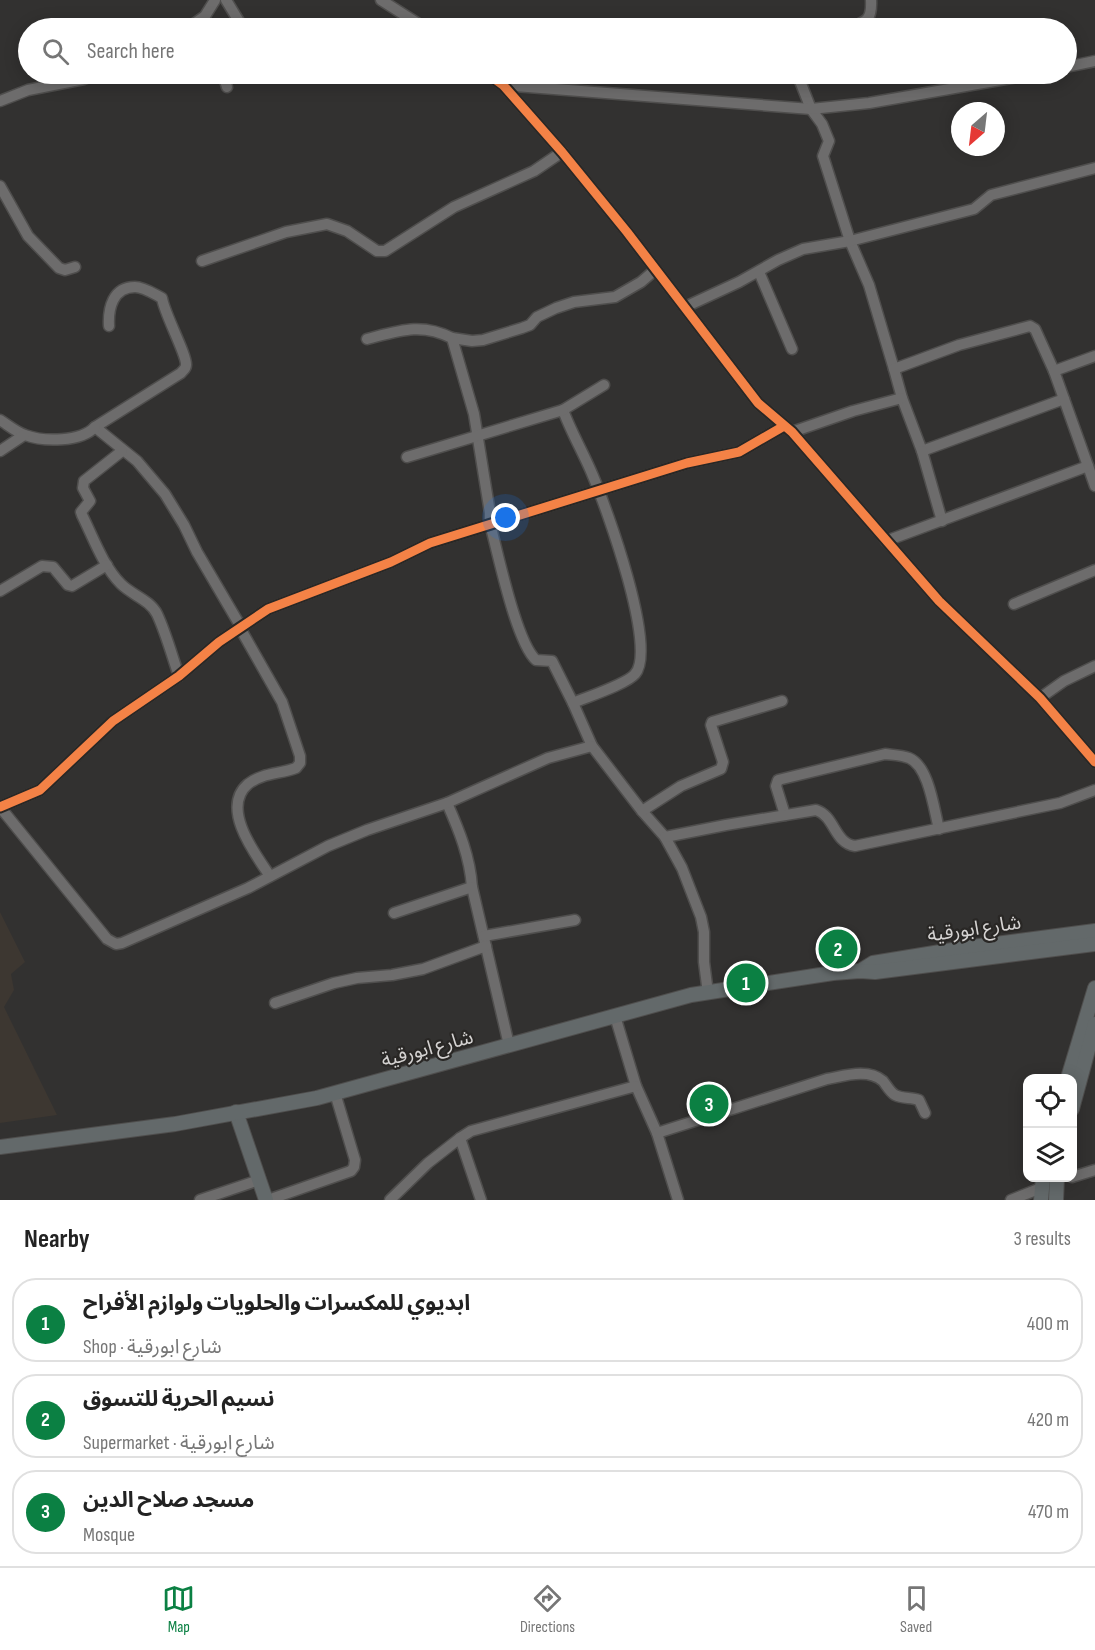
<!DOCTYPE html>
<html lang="en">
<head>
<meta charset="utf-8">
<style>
	:root { --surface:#fff; --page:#f2f2f2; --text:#222; --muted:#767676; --line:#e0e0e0; --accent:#0b8043 }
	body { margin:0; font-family:"Sofia Sans Condensed","Noto Sans Arabic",sans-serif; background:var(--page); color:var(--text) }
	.controls { position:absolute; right:18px; bottom:18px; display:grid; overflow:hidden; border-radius:12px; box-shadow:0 3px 15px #0003 }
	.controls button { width:54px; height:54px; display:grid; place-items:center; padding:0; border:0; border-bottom:2px solid var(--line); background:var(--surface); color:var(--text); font:30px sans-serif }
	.compass { position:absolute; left:951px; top:102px; width:54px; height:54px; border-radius:50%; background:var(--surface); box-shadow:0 3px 15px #0003; rotate:208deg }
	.you { position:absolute; left:506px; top:518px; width:21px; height:21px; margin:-15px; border:4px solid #fff; border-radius:50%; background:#1a73e8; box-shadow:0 0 0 9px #1a73e833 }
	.badge { display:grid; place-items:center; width:39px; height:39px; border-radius:50%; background:var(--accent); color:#fff; font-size:20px; font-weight:700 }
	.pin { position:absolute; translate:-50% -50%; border:3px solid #fff; box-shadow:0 2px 6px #0006 }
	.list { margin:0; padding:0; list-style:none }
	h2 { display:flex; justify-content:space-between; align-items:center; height:78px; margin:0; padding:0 24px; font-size:26px }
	h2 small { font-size:20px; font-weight:400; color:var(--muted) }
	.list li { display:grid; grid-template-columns:39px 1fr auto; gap:18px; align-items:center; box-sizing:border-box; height:84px; margin:0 12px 12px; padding:0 12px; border:2px solid var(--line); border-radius:24px }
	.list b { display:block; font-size:22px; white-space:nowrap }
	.list p { margin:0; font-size:20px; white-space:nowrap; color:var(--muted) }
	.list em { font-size:20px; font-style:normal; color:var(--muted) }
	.icon { flex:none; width:33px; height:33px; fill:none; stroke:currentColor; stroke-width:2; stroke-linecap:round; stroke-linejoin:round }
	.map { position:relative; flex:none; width:1095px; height:1200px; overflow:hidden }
	.search { position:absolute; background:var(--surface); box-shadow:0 3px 15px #0003; left:18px; right:18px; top:18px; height:66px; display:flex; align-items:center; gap:15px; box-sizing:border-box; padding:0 21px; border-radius:33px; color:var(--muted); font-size:22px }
	.sheet { height:366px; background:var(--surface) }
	nav { display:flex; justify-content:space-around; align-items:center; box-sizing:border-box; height:84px; border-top:2px solid var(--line); background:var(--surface); font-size:16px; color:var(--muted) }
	nav a { display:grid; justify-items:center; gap:3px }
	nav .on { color:var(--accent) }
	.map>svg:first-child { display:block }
	.built { fill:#3d3731 }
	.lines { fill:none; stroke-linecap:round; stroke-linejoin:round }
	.minor-casing { stroke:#4f4e4d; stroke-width:13 }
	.major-casing { stroke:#4f4e4d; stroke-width:16 }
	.minor { stroke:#6d6c6c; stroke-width:10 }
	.major { stroke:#63696a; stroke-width:14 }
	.cycleway-casing { stroke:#292725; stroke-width:13 }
	.cycleway { stroke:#f48246; stroke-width:9 }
	.labels { text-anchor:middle; stroke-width:4.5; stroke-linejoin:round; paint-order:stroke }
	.street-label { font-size:20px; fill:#d5d3d2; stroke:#292725 }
</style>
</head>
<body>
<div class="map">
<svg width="1095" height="1200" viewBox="0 0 1095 1200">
	<rect width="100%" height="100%" fill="#323130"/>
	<path class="built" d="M0,912L25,962L11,974L14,990L4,1007L57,1115L0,1123Z"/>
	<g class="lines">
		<defs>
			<g id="minor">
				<path d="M226,0L240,23V28"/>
				<path d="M381,0L425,28"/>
				<path d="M188,28L205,16L215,0"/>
				<path d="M850,28C867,21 872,20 871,0"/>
				<path d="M1066,67L1095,61"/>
				<path d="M223,74L227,87"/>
				<path d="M488,74L503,85L562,152L627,232L758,403L792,432L939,601L1040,698L1095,762"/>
				<path d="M813,74L801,78L800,81L811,109L822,124L829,141L823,156L850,241L869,285L894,369"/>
				<path d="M503,85L811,109L869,103L1035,74"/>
				<path d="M0,101L28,90L84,79L98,74"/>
				<path d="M0,186L28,236L59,268L65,270L75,267"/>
				<path d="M202,261L286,232L327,224L347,231L377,251H385L454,207L534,171L562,152"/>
				<path d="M759,272L792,349"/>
				<path d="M685,307L739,282L778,260L803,249L850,241L974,209L991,195L1095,168"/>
				<path d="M109,326C108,308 113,287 135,287C144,287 154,294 162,298C164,313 187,355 186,365C186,369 183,370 181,373L95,427L137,461L165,494L184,525L197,552L241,627"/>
				<path d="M452,338L472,341L483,340L522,328L530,325L537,317L556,308L574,302L615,297L641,282L655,270"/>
				<path d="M367,339C398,331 421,322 452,338L474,414L490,513V524C498,553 516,642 536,660L552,661L573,703"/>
				<path d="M1054,371L1035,329L1030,326L959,345L894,369L902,398L922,451L1064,399"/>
				<path d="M604,385L563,410C571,432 584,454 593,476C606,507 658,649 635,674C627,684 587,697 573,703L592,746L642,811L665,837L682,868L701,917L704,932V962L708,993"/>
				<path d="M0,420C8,425 16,432 25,435C44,442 81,442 95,427"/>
				<path d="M792,432L853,411L902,398"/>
				<path d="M0,451L24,435"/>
				<path d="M122,451L84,481L83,488L90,501L81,512L82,515C93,537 103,566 121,584C132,595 150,600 157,614C166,633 172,656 179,676"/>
				<path d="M922,451L942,521"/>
				<path d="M407,457L563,410"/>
				<path d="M1088,466L1095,486"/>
				<path d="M886,541L1088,466L1054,371L1095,356"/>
				<path d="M0,591L42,566L53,567L68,585L72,586L107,565"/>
				<path d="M1014,604L1095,570"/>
				<path d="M240,628L282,702L300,756V763L296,768C280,774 262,773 248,784C220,808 255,854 270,876"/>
				<path d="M1040,698L1064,681L1095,666"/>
				<path d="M447,803C459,830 470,857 472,887"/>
				<path d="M0,807L40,790L113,721L179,676L219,642L268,609L391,562L430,543L687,463L739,452L784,426"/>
				<path d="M0,807L107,939L116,944L122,943L248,888L328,846L367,830L447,803L548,758L592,746"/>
				<path d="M642,811L681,786L721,769L723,762L711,725L712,722L782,701"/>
				<path d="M785,815L776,786L778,780L885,754C893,755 901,755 909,758C929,766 934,810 939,829"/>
				<path d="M665,837L726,825L816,810C835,816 834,843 855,846L1060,803L1095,790"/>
				<path d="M394,913L472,887L509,1045"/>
				<path d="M484,936L575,920"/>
				<path d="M275,1003L334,983L357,978L392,975L423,969L486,946"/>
				<path d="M615,1016L636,1086L657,1133L678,1200"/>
				<path d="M657,1133L827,1079C844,1076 868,1068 883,1081C887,1086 890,1092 895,1095C903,1099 911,1097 919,1100L925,1113"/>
				<path d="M460,1138L471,1131L636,1086"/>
				<path d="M1072,1177L1095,1170"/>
				<path d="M200,1200L259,1180"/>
				<path d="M268,1200L351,1171L354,1167L355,1160L335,1093"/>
				<path d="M390,1200L428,1163L460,1138L481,1200"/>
				<path d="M1011,1200L1041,1188"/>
			</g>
			<g id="major">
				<path d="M860,971L873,963L965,948L1095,931"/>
				<path d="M1068,1078L1095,988"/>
				<path d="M1072,1109L1095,1024"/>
				<path d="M236,1112L266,1200"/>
				<path d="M0,1147L175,1124L317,1098L691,995L833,973L860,971L875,972L1095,944"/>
				<path d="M1041,1200L1043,1178"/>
				<path d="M1056,1200L1057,1178"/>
			</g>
		</defs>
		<use href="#minor" class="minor-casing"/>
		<use href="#major" class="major-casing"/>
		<use href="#minor" class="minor"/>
		<use href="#major" class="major"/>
		<defs>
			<g id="cycleway">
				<path d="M488,74L503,85L562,152L627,232L758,403L792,432L939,601L1040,698L1095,762"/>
				<path d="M0,807L40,790L113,721L179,676L219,642L268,609L391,562L430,543L687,463L739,452L784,426"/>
			</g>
		</defs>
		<use href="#cycleway" class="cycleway-casing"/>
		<use href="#cycleway" class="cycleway"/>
	</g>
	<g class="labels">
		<g class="street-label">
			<text transform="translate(974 928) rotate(-8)" y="7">شارع ابورقية</text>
			<text transform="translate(427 1048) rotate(-15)" y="7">شارع ابورقية</text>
		</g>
	</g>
</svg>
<div class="controls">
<button><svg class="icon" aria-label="locate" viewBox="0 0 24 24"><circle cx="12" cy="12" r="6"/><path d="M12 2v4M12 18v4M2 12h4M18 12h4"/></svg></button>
<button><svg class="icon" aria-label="layers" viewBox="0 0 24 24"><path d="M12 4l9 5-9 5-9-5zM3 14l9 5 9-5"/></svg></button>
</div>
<svg class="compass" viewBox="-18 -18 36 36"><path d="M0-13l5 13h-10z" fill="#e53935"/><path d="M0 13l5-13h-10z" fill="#767676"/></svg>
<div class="you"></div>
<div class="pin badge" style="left:746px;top:983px">1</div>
<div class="pin badge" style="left:838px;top:949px">2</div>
<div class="pin badge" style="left:709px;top:1104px">3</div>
<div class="search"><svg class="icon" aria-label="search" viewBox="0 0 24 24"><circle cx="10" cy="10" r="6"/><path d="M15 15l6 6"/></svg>Search here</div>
</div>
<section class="sheet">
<h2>Nearby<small>3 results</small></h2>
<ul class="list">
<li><span class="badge">1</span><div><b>ابديوي للمكسرات والحلويات ولوازم الأفراح</b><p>Shop · شارع ابورقية</p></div><em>400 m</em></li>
<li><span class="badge">2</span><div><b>نسيم الحرية للتسوق</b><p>Supermarket · شارع ابورقية</p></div><em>420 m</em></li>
<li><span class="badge">3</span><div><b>مسجد صلاح الدين</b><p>Mosque</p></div><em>470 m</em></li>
</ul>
</section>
<nav>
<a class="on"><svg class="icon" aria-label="map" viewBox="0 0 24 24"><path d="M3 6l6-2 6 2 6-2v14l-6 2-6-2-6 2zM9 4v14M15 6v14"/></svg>Map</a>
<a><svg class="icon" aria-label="directions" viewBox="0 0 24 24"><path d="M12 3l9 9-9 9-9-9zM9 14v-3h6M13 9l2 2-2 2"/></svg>Directions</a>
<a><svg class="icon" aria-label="saved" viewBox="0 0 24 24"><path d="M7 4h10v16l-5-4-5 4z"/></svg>Saved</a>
</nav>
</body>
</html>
